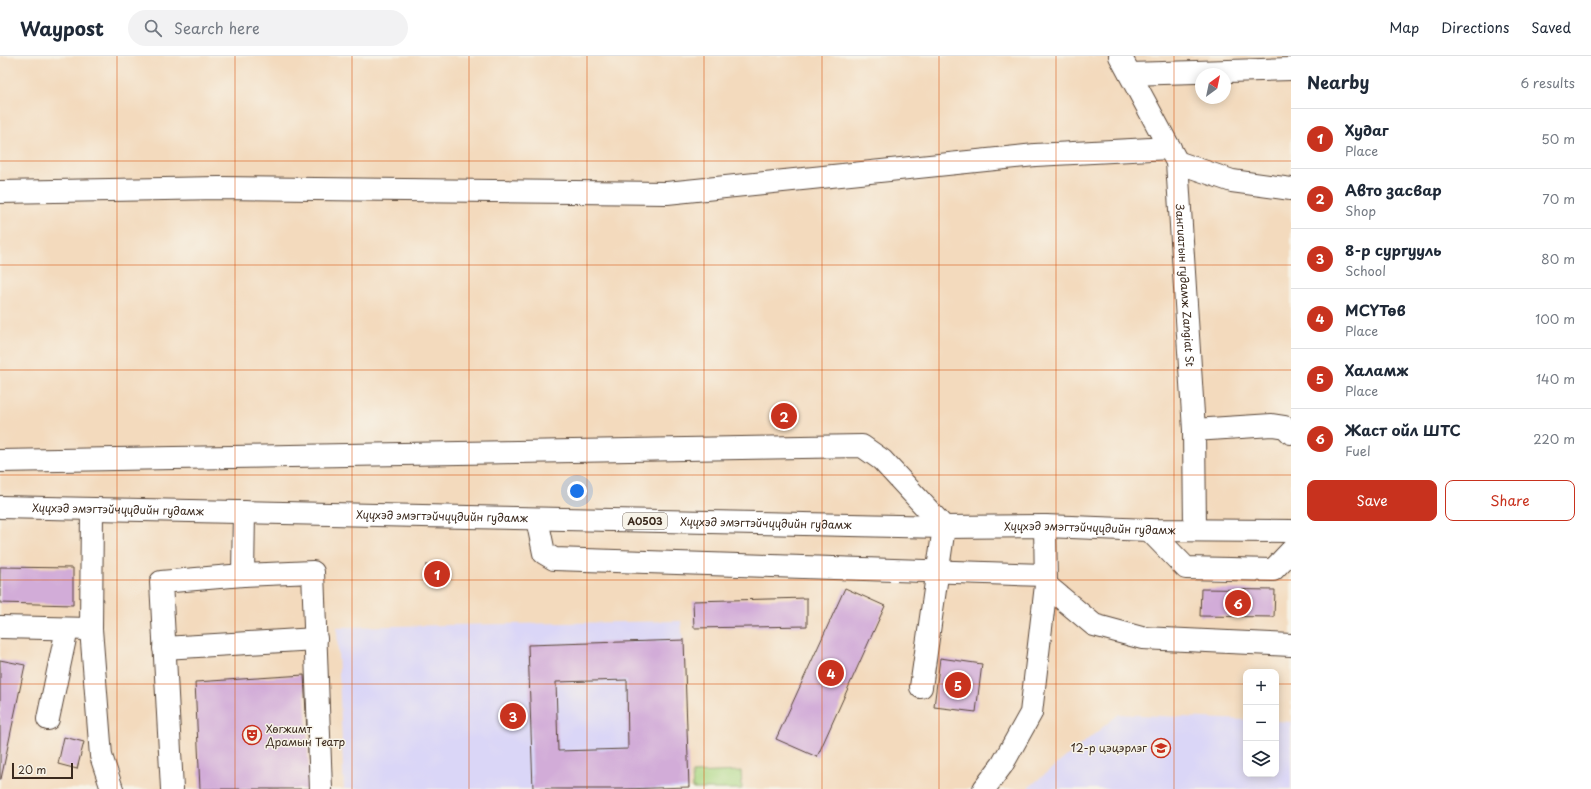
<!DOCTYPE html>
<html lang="en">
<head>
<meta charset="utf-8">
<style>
	:root { --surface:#fff; --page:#f2f2f3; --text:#1f2937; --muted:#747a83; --line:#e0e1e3; --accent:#c8321e }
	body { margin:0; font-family:"Playpen Sans",sans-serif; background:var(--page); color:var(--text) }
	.controls { position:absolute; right:12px; bottom:12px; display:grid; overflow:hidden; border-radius:8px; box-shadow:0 2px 10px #0003 }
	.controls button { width:36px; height:36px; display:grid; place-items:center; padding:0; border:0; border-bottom:1px solid var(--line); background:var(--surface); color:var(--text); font:20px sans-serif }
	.compass { position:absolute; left:1195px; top:12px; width:36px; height:36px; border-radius:50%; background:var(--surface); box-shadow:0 2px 10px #0003; rotate:33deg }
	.scale { position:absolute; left:12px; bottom:10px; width:61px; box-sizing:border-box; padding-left:4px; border:2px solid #3b2a1e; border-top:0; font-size:11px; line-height:14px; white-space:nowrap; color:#3b2a1e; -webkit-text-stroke:3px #f7f3e8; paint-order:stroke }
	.you { position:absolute; left:577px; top:435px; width:14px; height:14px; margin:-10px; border:3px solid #fff; border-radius:50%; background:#1a73e8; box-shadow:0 0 0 6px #1a73e833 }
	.badge { display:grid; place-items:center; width:26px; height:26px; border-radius:50%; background:var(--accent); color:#fff; font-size:13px; font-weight:700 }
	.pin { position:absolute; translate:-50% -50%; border:2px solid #fff; box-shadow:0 1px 4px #0006 }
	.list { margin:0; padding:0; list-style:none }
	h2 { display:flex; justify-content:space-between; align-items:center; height:52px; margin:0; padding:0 16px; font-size:17px }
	h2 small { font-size:13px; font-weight:400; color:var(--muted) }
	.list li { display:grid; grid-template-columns:26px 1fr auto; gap:12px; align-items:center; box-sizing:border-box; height:60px; padding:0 16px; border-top:1px solid var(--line) }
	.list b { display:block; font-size:15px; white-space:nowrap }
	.list p { margin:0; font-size:13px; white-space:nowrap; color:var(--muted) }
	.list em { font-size:13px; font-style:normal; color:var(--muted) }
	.actions { display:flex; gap:8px; padding:12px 16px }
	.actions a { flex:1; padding:9px 0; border:1px solid var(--accent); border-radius:8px; text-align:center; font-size:14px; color:var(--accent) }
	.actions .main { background:var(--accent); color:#fff }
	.icon { flex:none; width:22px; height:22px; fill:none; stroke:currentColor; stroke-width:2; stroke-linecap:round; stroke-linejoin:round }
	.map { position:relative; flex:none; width:1291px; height:733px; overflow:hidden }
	header { display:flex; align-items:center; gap:24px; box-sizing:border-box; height:56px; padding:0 20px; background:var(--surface); border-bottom:1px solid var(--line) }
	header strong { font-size:19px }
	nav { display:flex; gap:22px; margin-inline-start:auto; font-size:14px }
	.search { width:280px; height:36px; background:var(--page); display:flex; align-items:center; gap:10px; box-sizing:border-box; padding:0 14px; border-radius:22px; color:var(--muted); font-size:15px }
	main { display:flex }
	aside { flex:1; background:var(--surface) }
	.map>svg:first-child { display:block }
	.built { fill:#dad6f7 }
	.green { fill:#acd884; stroke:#748151 }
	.building { fill:#d2acd8; fill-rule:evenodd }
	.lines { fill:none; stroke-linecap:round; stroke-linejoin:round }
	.minor-casing { stroke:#574436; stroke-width:24 }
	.major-casing { stroke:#574436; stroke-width:24 }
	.minor { stroke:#fff; stroke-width:22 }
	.major { stroke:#fff; stroke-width:22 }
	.grid { fill:none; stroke:#d7540e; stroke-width:1; stroke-opacity:0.55 }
	.labels { text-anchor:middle; stroke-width:3; stroke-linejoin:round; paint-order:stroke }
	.shield { fill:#f7f3e8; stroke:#73665b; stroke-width:1 }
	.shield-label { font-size:10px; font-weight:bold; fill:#3b2a1e }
	.street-label { font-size:11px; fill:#3b2a1e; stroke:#f7f3e8 }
	.poi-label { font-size:11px; fill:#3b2a1e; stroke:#f7f3e8; text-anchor:start }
</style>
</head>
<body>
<header>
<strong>Waypost</strong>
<div class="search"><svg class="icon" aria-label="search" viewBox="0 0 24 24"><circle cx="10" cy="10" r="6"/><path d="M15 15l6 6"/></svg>Search here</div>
<nav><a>Map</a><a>Directions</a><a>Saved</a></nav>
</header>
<main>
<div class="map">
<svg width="1291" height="733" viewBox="0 0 1291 733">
	<rect width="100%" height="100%" fill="#f7f3e8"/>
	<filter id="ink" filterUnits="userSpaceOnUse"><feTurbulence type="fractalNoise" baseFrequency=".025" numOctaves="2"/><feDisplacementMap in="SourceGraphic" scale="8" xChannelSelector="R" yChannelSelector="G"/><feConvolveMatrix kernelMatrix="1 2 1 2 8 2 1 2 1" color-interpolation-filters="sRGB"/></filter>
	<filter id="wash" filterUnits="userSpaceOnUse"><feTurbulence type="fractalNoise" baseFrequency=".012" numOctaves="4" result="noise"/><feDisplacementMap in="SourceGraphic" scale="16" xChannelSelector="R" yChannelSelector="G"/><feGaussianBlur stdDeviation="0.9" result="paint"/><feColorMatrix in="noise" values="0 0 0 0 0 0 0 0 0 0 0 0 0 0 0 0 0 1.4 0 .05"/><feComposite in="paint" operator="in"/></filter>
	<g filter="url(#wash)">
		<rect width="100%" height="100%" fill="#f3dabd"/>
		<g class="built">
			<path d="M681,565L683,586L688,733H344L337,571Z"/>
			<path d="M1119,658L1246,664V718H1276V665L1291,666V733H1029V731Z"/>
		</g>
		<path class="green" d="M741,715L742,733H693L692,717Z"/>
		<g id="blocks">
			<g class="building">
				<path d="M426,509L448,510L447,526L426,525Z"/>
				<path d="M0,511L73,512V549L0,547Z"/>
				<path d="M845,532L885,550L817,701L776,683Z"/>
				<path d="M1201,533L1275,534L1274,561L1200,560Z"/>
				<path d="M807,542V570L694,572L693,545Z"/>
				<path d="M684,584L689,731L623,733H533L528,589ZM627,624L628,693L558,695L556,626Z"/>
				<path d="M940,602L982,608L976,656L934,651Z"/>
				<path d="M0,604L25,609L1,723H0Z"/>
				<path d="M304,619L310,733H200L195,626Z"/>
				<path d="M64,681L84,686L77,713L58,708Z"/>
			</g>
		</g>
	</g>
	<g filter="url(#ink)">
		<use href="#blocks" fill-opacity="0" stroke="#574436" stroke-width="1"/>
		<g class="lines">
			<defs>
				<g id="minor">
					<path id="s1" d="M1120,0L1177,106L1194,374L1195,473"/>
					<path d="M1130,18L1291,13"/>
					<path d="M1177,106L1232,125L1291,133"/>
					<path d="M0,136L219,132L667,137L1035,99L1170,92"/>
					<path d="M1194,374L1272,369L1285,371L1291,377"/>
					<path d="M0,405L862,390L882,404L944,471L921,631"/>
					<path d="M244,456L243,519L313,516L321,733"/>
					<path d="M537,463L544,497L554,503L1045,519"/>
					<path d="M1149,474L1186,512L1273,514L1291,495"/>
					<path d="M1046,529L1094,569L1142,582L1291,589"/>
					<path d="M0,571L91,573L92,453"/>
					<path d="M91,573L101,700L112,733"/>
					<path d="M164,592L316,583"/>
					<path d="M48,663L67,573"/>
					<path d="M172,733L161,526L243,519"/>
					<path d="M984,733L1002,709L1031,657L1046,529L1045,470"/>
				</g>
				<g id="major">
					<path id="s2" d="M0,451L944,471L1045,470L1149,474L1291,475"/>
				</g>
			</defs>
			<use href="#minor" class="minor-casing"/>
			<use href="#major" class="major-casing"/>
			<use href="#minor" class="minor"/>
			<use href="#major" class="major"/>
		</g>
	</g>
	<path class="grid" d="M117,0V733M235,0V733M352,0V733M469,0V733M587,0V733M704,0V733M822,0V733M939,0V733M1056,0V733M1174,0V733M0,105H1291M0,209H1291M0,314H1291M0,419H1291M0,524H1291M0,628H1246M1276,628H1291"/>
	<defs>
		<symbol id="theatre-ring" viewBox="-11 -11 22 22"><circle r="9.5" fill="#f7f3e8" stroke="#c8321e" stroke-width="1.5"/><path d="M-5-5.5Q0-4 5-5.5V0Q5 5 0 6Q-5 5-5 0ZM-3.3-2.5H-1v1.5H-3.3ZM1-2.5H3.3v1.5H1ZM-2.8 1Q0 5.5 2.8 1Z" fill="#c8321e"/></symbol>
		<symbol id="school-ring" viewBox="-11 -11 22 22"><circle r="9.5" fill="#f7f3e8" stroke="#c8321e" stroke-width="1.5"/><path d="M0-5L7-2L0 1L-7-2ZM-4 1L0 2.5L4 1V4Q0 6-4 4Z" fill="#c8321e"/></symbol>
	</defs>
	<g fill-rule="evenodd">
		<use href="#theatre-ring" x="241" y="668" width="22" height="22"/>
		<use href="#school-ring" x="1150" y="681" width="22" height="22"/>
	</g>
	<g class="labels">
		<rect class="shield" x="623" y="457" width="44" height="16" rx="3"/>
		<g class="shield-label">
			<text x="645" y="469">A0503</text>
		</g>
		<g class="street-label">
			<text dy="4" stroke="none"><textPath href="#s1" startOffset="244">Зангиатын гудамж Zangiat St</textPath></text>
			<text dy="4" stroke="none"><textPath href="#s2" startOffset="118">Хүүхэд эмэгтэйчүүдийн гудамж</textPath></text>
			<text dy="4" stroke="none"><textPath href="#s2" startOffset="442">Хүүхэд эмэгтэйчүүдийн гудамж</textPath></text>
			<text dy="4" stroke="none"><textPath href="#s2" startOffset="766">Хүүхэд эмэгтэйчүүдийн гудамж</textPath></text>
			<text dy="4" stroke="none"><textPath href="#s2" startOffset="1090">Хүүхэд эмэгтэйчүүдийн гудамж</textPath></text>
		</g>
		<g class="poi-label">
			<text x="266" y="677">Хөгжимт<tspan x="266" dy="13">Драмын Театр</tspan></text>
			<text x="1147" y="696" text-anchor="end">12-р цэцэрлэг</text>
		</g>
	</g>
</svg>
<div class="controls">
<button>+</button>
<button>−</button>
<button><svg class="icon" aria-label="layers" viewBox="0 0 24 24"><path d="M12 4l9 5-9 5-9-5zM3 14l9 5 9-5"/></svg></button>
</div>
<svg class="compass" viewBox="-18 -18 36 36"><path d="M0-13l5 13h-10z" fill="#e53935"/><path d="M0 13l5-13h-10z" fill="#747a83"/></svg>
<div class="scale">20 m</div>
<div class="you"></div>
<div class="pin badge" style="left:437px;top:518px">1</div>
<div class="pin badge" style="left:784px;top:360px">2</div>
<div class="pin badge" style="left:513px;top:660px">3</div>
<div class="pin badge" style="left:831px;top:617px">4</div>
<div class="pin badge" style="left:958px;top:629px">5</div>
<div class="pin badge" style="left:1238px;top:547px">6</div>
</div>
<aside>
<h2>Nearby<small>6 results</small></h2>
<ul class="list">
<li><span class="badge">1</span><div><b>Худаг</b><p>Place</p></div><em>50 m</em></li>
<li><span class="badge">2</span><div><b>Авто засвар</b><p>Shop</p></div><em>70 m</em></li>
<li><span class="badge">3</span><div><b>8-р сургууль</b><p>School</p></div><em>80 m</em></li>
<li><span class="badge">4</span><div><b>МСҮТөв</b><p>Place</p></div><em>100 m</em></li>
<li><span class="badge">5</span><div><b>Халамж</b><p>Place</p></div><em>140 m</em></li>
<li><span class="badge">6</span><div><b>Жаст ойл ШТС</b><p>Fuel</p></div><em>220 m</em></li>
</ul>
<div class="actions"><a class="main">Save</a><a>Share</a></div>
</aside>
</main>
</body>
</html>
